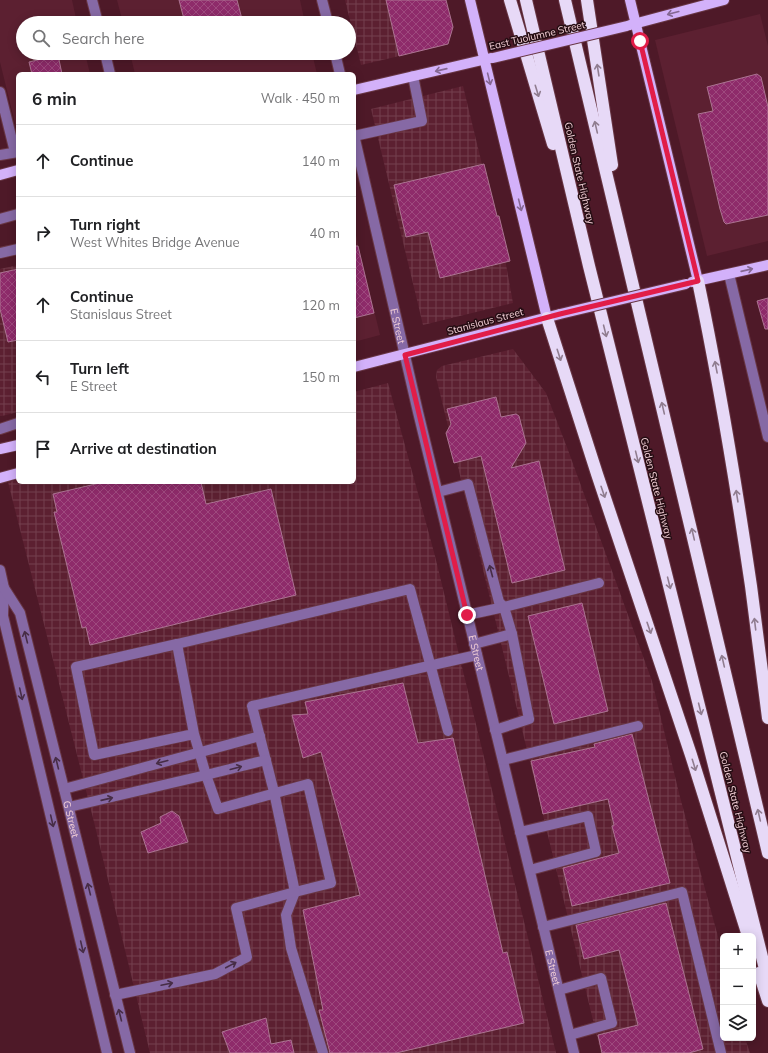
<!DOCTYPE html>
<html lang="en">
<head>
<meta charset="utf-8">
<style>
	:root { --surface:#fff; --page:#f6f6f6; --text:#202124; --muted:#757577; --line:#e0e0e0 }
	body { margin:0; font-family:Mulish,sans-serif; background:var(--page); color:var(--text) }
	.controls { position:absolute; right:12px; bottom:12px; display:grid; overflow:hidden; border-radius:6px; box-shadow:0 2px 10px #0003 }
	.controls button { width:36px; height:36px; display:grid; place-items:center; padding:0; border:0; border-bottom:1px solid var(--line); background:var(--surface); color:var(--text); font:20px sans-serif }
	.stop { position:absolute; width:12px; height:12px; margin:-9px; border:3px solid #e11d48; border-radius:50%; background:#fff }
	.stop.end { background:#e11d48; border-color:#fff; box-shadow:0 1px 4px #0008 }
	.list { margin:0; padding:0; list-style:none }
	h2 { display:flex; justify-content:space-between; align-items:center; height:52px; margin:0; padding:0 16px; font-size:17px }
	h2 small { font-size:13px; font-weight:400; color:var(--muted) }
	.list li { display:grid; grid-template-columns:26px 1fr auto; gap:12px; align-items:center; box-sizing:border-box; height:72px; padding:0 16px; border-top:1px solid var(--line) }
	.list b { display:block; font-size:15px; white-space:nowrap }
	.list p { margin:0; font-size:13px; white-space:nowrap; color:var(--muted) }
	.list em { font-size:13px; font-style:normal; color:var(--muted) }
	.icon { flex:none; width:22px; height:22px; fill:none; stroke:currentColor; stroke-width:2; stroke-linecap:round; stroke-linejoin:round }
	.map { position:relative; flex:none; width:768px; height:1053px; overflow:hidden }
	.search { position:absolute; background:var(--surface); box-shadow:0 2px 10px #0003; left:16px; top:16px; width:340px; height:44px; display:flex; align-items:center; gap:10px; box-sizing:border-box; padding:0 14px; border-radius:22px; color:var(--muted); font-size:15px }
	.panel { position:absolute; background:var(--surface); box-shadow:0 2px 10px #0003; left:16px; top:72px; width:340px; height:412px; border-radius:6px }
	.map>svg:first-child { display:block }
	.built { fill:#5c2031 }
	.industrial { fill:url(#industrial-grid) }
	.building { fill:url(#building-cross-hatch); stroke:#ac7492 }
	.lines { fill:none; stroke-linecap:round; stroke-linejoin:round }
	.minor-casing { stroke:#683644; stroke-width:12 }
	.major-casing { stroke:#683644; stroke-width:12 }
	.highway-casing { stroke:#683644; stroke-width:14 }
	.minor { stroke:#8669a5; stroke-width:10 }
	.major { stroke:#d3b1fa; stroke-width:10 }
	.highway { stroke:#e7d9f7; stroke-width:12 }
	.major-bridge-casing { stroke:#683644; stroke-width:12; stroke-linecap:butt }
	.major-bridge { stroke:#d3b1fa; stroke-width:10 }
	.oneway { stroke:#856792 }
	.oneway2 { stroke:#907d90 }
	.oneway3 { stroke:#472d46 }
	.route { stroke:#e11d48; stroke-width:5 }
	.labels { text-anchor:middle; stroke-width:3; stroke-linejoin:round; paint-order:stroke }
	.street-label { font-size:10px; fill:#f2ced5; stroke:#250d13 }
</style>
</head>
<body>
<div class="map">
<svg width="768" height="1053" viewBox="0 0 768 1053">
	<defs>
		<pattern id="industrial-grid" width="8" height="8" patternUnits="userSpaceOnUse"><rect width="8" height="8" fill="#5c2031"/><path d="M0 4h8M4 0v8" fill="none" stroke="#743f4e"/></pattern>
		<pattern id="building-cross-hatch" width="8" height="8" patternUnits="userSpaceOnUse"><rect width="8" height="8" fill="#8e2b6a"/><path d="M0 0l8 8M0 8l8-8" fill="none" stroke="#9e497e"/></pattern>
	</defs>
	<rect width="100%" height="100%" fill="#4e1928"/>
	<g class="built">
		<path d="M0,0H72L77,23H23V53H85L90,74H18V135L0,62Z"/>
		<path d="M117,0H300L305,23H123Z"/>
		<path d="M760,14L768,46V241L707,256L655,40Z"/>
		<path d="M130,53H312L317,74H135Z"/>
		<path d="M354,227L380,335L354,342Z"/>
	</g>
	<g class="industrial">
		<path d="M345,0H442L449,29L442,46L361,65Z"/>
		<path d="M463,86L505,259L513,303L423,325L371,109Z"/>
		<path d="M18,265V412L2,416H0V269Z"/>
		<path d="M513,349L546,393L568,450L652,681L680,797L723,955V1038H745L750,1053H601L436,377L437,370L442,366Z"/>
		<path d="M388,383L435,556L556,1053H150L94,822L8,482L18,480V482H354V392Z"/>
	</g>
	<g class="building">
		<path d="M179,0H237L243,23H185Z"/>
		<path d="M386,0H446L453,27L448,44L399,56Z"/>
		<path d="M58,55L62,74H32L29,62Z"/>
		<path d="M757,74L761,77L768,107V215L726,224L724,222L720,209L698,114L713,111L707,87Z"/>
		<path d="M484,164L497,216H499L510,261L440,278L428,232L406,237L394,185Z"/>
		<path d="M354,246H358L374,313L354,318Z"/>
		<path d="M18,269V340L8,342L0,309V273Z"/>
		<path d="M768,298V329H765L757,301Z"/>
		<path d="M496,397L501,417L516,414L519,416L526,443L511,468L539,461L565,570L512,583L481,456L454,463L446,433L451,424L447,409Z"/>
		<path d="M104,482H201L206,504L271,489L296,595L90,645L86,627L82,628L54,512H57L53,494Z"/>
		<path d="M582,603L608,711L554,724L528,616Z"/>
		<path d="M403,683L418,743L453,738L503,953L507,952L524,1023L396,1053H330L319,1010H323L303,910L360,895L321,752L303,758L292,715L308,714L305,702Z"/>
		<path d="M632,734L670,883L572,906L563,868L619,853L612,826L614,825L608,799L543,814L531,761L595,747L594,744Z"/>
		<path d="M172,811L179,816L188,842L148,853L141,832L161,823L160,817Z"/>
		<path d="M666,903L703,1049L689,1053H602L598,1035L638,1025L619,950L584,959L576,925Z"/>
		<path d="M266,1018L271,1044L291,1040L294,1053H230L222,1032Z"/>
	</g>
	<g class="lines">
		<defs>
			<g id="minor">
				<path d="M92,0L98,23"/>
				<path d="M322,0L328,23"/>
				<path d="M105,53L110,74"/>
				<path d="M335,53L340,74"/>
				<path d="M0,92L15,152"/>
				<path id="s1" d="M354,135L418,412L574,1053"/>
				<path d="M354,136L422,121L413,76"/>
				<path d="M0,155L18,152"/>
				<path d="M0,219L18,214"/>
				<path d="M0,253L18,249"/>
				<path d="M729,274L768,437"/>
				<path d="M0,429L18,423"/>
				<path d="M438,492L468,484L499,602L504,607"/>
				<path d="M0,570L4,588L3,616L107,1053"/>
				<path id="s2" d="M4,588L20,613L130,1053"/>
				<path d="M467,615L504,607"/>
				<path d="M177,644L410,589L448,731"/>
				<path d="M474,644L512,634L504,607L599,583"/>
				<path d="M495,730L529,719L512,634"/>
				<path d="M194,734L94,755L76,667L177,644L194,734L206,775L218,809L308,784L331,883L295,892L274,792L252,706L477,655"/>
				<path d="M503,760L638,726"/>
				<path d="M64,789L260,736"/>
				<path d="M69,807L206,775L266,760"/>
				<path d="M520,832L588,816L596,852L530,870"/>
				<path d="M295,892L286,915L291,948L323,1053"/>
				<path d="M543,927L682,892L721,1053"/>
				<path d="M559,990L601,978L612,1023L570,1035"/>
				<path d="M115,995L215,974L247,957L236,908L295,892"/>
			</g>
			<g id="major">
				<path d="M470,0L547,318"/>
				<path d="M630,0L698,281"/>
				<path d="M630,25L724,0"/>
				<path d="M354,90L491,58"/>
				<path d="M0,175L18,170"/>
				<path d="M692,282L768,265"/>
				<path d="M354,367L560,314"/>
				<path d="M0,449L18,445"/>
				<path d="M0,478L18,473"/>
			</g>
			<g id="highway">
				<path d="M510,0L553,144"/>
				<path d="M526,0L589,266L768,981"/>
				<path d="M565,0L768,853"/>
				<path d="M587,0L612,165"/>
				<path d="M698,281C719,382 736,484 751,586C757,630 762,674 768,718"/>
				<path d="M547,318L597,474L691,755L748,936"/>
				<path d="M759,973L768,1001"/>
			</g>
		</defs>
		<use href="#minor" class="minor-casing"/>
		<use href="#major" class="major-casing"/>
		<use href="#highway" class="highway-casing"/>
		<use href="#minor" class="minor"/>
		<use href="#major" class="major"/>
		<use href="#highway" class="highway"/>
		<defs>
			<g id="major-bridge">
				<path d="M493,58L627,26"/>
				<path d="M560,314L686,284"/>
			</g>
		</defs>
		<use href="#major-bridge" class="major-bridge-casing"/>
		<use href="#major-bridge" class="major-bridge"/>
	</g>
	<defs><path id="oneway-shaft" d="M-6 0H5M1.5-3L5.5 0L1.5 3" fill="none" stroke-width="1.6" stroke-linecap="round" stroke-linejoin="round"/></defs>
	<g class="oneway">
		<use href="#oneway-shaft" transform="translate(673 13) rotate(165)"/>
		<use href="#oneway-shaft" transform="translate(441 70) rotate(167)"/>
		<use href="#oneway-shaft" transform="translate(489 79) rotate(76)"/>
		<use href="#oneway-shaft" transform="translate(520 205) rotate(76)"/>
		<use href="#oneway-shaft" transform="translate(747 270) rotate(-13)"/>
	</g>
	<g class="oneway2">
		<use href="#oneway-shaft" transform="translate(598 70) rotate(-99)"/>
		<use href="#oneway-shaft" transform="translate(537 91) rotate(73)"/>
		<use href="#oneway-shaft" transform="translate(596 127) rotate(-103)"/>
		<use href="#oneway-shaft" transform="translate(605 331) rotate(76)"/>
		<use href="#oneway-shaft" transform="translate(559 355) rotate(72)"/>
		<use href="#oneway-shaft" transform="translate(716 367) rotate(-101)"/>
		<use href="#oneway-shaft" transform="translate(663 408) rotate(-103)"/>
		<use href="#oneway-shaft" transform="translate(637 457) rotate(76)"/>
		<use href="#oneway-shaft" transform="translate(603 492) rotate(71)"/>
		<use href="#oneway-shaft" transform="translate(737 496) rotate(-99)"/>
		<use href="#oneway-shaft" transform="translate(693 534) rotate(-103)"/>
		<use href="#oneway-shaft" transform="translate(669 583) rotate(76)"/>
		<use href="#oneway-shaft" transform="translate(755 624) rotate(-97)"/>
		<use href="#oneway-shaft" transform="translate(649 628) rotate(71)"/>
		<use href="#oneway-shaft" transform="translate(723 661) rotate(-103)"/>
		<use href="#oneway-shaft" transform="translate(700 709) rotate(76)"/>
		<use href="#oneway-shaft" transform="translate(694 765) rotate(73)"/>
		<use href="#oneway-shaft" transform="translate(759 815) rotate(-103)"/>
	</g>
	<g class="oneway3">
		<use href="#oneway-shaft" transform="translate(491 571) rotate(-105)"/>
		<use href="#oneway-shaft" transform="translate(26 637) rotate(-104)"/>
		<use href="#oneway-shaft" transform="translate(21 694) rotate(77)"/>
		<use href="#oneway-shaft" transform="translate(162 762) rotate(165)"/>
		<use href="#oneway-shaft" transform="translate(57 763) rotate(-104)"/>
		<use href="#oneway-shaft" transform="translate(236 768) rotate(-15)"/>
		<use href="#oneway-shaft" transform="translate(107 799) rotate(-13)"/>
		<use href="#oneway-shaft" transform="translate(52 821) rotate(77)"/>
		<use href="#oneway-shaft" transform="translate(89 889) rotate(-104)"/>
		<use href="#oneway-shaft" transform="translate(82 947) rotate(77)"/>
		<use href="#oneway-shaft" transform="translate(231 965) rotate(-28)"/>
		<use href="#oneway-shaft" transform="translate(167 984) rotate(-12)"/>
		<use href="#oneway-shaft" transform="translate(120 1015) rotate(-104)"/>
	</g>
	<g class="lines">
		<path class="route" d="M467,615L405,355L560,314L698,281L640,41"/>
	</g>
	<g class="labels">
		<g class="street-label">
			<text transform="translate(537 35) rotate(-13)" y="4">East Tuolumne Street</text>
			<text transform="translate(580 173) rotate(77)" y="4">Golden State Highway</text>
			<text transform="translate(485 321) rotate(-15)" y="4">Stanislaus Street</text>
			<text dy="4" stroke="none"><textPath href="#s1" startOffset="196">E Street</textPath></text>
			<text transform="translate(657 488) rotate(76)" y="4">Golden State Highway</text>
			<text dy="4" stroke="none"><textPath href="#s1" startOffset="532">E Street</textPath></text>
			<text transform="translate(736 802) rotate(76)" y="4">Golden State Highway</text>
			<text dy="4" stroke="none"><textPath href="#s2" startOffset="242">G Street</textPath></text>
			<text dy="4" stroke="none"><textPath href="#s1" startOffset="856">E Street</textPath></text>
		</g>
	</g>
</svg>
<div class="controls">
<button>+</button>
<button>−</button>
<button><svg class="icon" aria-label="layers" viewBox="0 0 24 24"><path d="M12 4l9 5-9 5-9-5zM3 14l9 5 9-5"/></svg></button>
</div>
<div class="stop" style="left:640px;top:41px"></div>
<div class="stop end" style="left:467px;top:615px"></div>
<div class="search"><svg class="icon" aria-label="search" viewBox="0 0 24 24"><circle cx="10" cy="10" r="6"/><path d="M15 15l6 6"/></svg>Search here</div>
<section class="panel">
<h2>6 min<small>Walk · 450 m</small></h2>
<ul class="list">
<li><svg class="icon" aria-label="ahead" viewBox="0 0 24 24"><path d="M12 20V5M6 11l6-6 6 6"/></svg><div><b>Continue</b></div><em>140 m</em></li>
<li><svg class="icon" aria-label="right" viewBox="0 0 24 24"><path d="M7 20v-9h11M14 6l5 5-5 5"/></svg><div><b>Turn right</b><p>West Whites Bridge Avenue</p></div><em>40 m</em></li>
<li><svg class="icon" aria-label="ahead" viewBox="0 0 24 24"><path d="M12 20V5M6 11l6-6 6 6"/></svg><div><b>Continue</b><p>Stanislaus Street</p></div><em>120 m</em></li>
<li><svg class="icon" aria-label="left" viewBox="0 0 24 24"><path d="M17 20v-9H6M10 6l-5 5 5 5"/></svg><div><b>Turn left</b><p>E Street</p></div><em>150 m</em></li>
<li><svg class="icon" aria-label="arrive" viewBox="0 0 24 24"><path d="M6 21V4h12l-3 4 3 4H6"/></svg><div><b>Arrive at destination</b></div></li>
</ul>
</section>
</div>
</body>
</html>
